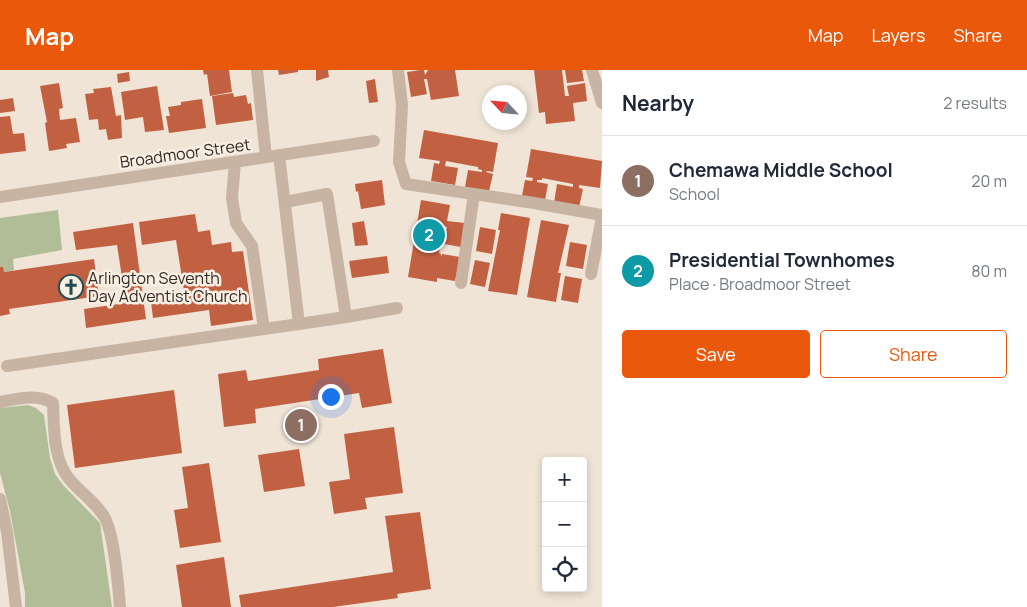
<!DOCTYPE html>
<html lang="en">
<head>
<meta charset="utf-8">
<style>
	:root { --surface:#fff; --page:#f6f6f7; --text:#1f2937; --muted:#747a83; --line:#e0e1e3; --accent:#ea580c }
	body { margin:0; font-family:Manrope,sans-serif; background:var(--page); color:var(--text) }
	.controls { position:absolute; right:15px; bottom:15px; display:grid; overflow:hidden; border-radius:5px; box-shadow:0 2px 8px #0003 }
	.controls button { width:45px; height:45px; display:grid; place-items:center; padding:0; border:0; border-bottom:1px solid var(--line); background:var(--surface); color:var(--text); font:25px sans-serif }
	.compass { position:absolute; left:482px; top:15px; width:45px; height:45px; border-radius:50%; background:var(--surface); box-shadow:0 2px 8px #0003; rotate:296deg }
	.you { position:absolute; left:330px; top:326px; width:18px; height:18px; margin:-12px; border:4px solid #fff; border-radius:50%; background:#1a73e8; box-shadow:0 0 0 8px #1a73e833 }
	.badge { display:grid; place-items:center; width:32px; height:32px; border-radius:50%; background:var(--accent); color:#fff; font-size:16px; font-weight:700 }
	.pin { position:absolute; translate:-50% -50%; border:2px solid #fff; box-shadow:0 1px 5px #0006 }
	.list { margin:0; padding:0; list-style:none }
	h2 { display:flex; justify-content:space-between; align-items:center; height:65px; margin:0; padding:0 20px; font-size:21px }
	h2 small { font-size:16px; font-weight:400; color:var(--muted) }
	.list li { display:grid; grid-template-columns:32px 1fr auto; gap:15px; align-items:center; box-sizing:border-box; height:90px; padding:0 20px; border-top:1px solid var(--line) }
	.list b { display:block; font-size:19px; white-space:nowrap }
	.list p { margin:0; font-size:16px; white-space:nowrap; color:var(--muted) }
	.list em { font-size:16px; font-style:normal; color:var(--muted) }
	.actions { display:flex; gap:10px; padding:15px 20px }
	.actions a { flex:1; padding:11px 0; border:1px solid var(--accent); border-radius:5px; text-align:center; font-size:18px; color:var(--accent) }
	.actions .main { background:var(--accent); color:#fff }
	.icon { flex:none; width:28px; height:28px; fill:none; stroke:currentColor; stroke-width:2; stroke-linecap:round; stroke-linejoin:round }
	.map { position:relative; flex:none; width:602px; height:537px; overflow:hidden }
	header { display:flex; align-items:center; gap:30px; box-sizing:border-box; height:70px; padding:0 25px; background:var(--accent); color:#fff }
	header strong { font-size:24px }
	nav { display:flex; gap:28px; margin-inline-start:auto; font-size:18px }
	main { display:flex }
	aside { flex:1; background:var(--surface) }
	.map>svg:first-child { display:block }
	.green { fill:#b1bd97 }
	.building { fill:#c26142 }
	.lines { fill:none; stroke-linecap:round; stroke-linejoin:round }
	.minor { stroke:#c7b4a3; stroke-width:12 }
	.labels { text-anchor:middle; stroke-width:5; stroke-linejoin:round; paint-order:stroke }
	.street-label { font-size:16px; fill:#322925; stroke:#f8eee2 }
	.poi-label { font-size:16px; fill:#322925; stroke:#f8eee2; text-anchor:start }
</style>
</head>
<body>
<header>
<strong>Map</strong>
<nav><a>Map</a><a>Layers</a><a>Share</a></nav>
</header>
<main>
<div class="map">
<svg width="602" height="537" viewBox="0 0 602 537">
	<rect width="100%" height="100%" fill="#efe4d6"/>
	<g class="green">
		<path d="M58,140L62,180L13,189L14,200L4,202L0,197V148Z"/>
		<path d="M28,335L36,338L44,345L50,388L55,404L63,415L100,453L112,537H25V523L10,441L0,403V338Z"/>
	</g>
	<g class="building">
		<path d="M203,0H229L232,22L210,26L207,4L204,5Z"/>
		<path d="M278,0H298V2L279,5Z"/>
		<path d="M316,0H328L329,7L316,11Z"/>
		<path d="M420,0H424L425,5L428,0H455L459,26L431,30L427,9H424L427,24L411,27L407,2Z"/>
		<path d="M534,0H562L565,26H569L567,16L585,13L587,31L573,33L575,51L546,54L545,42L539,43Z"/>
		<path d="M565,0H582L584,11L567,13Z"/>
		<path d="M129,2L130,11L118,13L117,4Z"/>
		<path d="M375,9L378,32L369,33L366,11Z"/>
		<path d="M59,13L63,38L59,39L60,50L76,48L80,72L66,74L67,78L49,81L45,53L47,52L40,16Z"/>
		<path d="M157,16L164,60L145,62L143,47L125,50L121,22Z"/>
		<path d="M111,17L116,46L121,45L122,68L108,70L106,59L99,60L98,49L89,50L85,24L94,23L93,19Z"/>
		<path d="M233,23L234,27L246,25L248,34L251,33L253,50L216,55L212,26Z"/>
		<path d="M13,28L15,41L0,43V30Z"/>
		<path d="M202,29L206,58L169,63L166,46H170L168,37L181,35V32Z"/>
		<path d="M10,46L13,64L24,63L26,81L0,84V47Z"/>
		<path d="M424,60L498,73L493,102L487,101L486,102L493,104L489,121L465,117L468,100L482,102V100L478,99V97L446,91L445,96L458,98L455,115L431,111L434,93L439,94L440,91L419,88Z"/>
		<path d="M531,79L602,91L600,118L579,115V118L583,119L579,137L554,133L557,114L573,117V114L542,108V110H537V112L548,114L545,130L522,126L525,110L532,111L533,108L526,107Z"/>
		<path d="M382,110L385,135L361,139L358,121L356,122L355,114Z"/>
		<path d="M421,130L450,135L447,151L465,153L461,177L444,174L447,157L444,156L439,183L441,184V187L442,184L460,187L455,211L437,208V212L408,207Z"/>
		<path d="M501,143L530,148L517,225L488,221L500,160H498Z"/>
		<path d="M195,144L198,162L210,160L212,175L231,172L232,182L243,181L253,250L211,256L209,240L153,248L150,225L184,221L176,170L142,175L139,152Z"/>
		<path d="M541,150L569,155L558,203H561L556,232L527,227Z"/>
		<path d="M364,151L368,175L355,176L352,153Z"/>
		<path d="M133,153L146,249L86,258L84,239L126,233L117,175L76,180L73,162Z"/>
		<path d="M480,157L496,160L492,184L476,181Z"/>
		<path d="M570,172L587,175L583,199L566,196Z"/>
		<path d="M387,186L389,203L352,208L349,191Z"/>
		<path d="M94,189L99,226L9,239L10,244L0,246V197H3L4,202Z"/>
		<path d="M475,190L490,193L485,217L470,214Z"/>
		<path d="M565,206L582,209L578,233L561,230Z"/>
		<path d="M383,279L392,333L362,338L359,323L255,339L256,353L224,357L218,304L246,300L248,311L319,300L318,289Z"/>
		<path d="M174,320L182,383L75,398L67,335Z"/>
		<path d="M394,357L403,423L365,428L367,439L334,444L329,412L350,409L344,364Z"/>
		<path d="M299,379L305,416L264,422L258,385Z"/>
		<path d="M209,393L221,472L180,478L174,440L188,438L182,397Z"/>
		<path d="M420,442L431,519L397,524L398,528L333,537H241L239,525L393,502L385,446Z"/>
		<path d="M224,487L231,537H182L176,495Z"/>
	</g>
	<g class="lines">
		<g class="minor">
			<path d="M257,0L266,87"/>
			<path d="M398,0L402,35L399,92L406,114L534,133L602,145"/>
			<path d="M592,0L602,33"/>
			<path d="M235,92L232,128L236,153L252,176L264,259"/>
			<path d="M0,127L374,71"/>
			<path d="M285,132L327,124L346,247L299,254"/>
			<path d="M591,204L602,147"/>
			<path d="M461,213L474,124"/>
			<path d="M346,247L397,238"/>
			<path d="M7,296L299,254L279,85"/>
			<path d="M0,332C18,329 36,323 53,333C54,358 53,390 70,410C81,423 98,434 106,450C115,471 118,514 120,537"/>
			<path d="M0,429L7,462L16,537"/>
		</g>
	</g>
	<defs>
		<symbol id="church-ring" viewBox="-11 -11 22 22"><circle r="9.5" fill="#f8eee2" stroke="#1c4e52" stroke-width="1.5"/><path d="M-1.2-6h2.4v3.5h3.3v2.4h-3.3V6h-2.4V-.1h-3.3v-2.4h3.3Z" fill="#1c4e52"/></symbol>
	</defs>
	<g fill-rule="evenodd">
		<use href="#church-ring" x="57" y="203" width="28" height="28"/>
	</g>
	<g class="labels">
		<g class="street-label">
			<text transform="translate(185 83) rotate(-8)" y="6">Broadmoor Street</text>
		</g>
		<g class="poi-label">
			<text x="88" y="214">Arlington Seventh<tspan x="88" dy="18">Day Adventist Church</tspan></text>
		</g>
	</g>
</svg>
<div class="controls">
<button>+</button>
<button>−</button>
<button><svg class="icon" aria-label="locate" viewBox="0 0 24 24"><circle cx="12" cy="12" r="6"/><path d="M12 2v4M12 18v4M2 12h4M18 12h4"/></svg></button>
</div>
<svg class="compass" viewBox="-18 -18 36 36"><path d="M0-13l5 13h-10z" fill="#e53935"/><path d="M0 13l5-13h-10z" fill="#747a83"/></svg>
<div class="you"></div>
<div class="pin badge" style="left:301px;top:355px;background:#8d6e63">1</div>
<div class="pin badge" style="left:429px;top:165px;background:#0f9aa8">2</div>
</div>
<aside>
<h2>Nearby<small>2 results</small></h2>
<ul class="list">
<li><span class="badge" style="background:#8d6e63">1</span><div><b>Chemawa Middle School</b><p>School</p></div><em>20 m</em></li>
<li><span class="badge" style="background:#0f9aa8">2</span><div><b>Presidential Townhomes</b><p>Place · Broadmoor Street</p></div><em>80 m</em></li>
</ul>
<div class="actions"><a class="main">Save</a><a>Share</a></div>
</aside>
</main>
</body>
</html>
